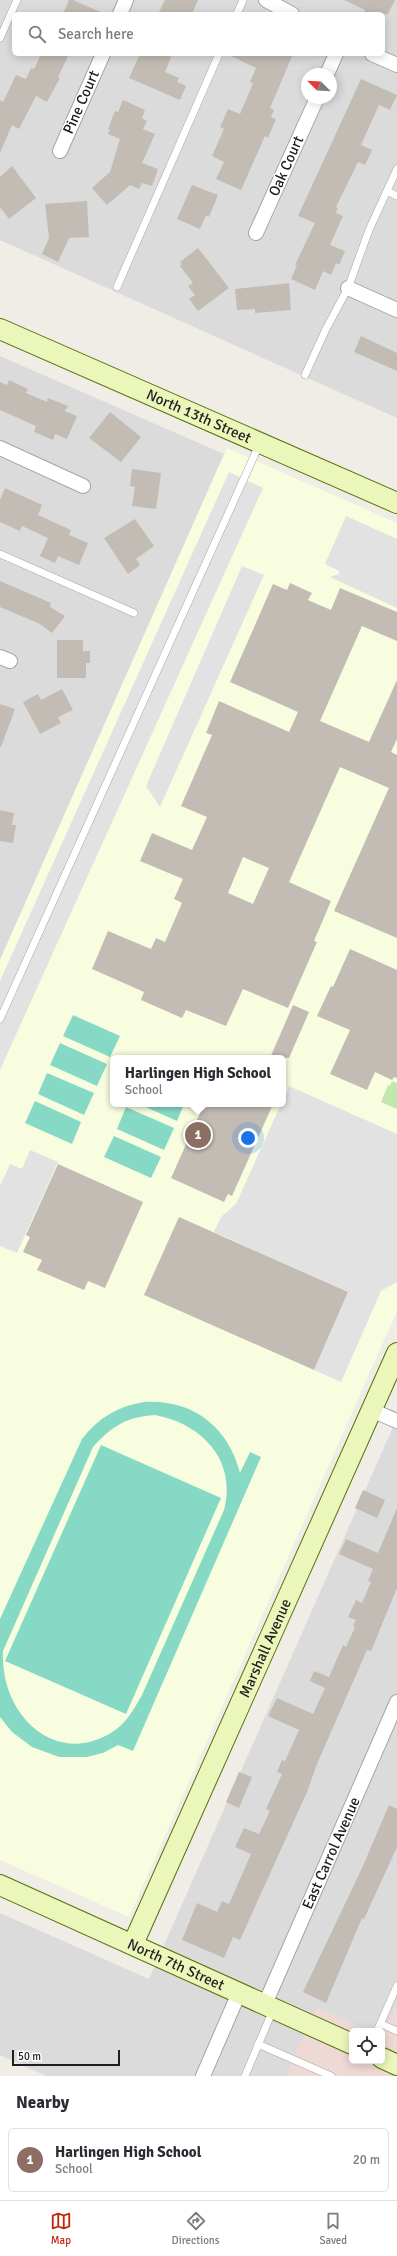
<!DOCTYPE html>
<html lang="en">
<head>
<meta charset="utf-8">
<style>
	:root { --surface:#fff; --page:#f7f7f7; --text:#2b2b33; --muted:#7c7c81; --line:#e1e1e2; --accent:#c32309 }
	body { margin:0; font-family:Signika,sans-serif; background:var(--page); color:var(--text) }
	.controls { position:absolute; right:12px; bottom:12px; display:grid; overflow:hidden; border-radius:6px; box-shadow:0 2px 10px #0003 }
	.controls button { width:36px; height:36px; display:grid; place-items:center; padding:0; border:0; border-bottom:1px solid var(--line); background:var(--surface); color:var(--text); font:20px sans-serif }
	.compass { position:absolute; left:301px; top:68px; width:36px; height:36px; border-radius:50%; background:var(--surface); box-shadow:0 2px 10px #0003; rotate:294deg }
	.scale { position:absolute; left:12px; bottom:10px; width:108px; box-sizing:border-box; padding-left:4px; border:2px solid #1e1e1e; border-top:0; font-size:11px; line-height:14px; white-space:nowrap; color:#1e1e1e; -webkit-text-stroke:3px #fff; paint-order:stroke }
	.you { position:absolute; left:248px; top:1138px; width:14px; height:14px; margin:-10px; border:3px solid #fff; border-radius:50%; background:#1a73e8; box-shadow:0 0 0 6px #1a73e833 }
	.badge { display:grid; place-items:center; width:26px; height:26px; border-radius:50%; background:var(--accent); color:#fff; font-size:13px; font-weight:700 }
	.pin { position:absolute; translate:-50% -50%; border:2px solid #fff; box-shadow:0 1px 4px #0006 }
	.popup { position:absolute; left:110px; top:1055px; width:176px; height:52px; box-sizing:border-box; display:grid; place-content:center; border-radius:6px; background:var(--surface); filter:drop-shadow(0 1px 3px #0005); font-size:13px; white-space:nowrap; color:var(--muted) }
	.popup b { font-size:15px; color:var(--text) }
	.popup::after { content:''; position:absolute; left:50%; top:100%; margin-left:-8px; border:8px solid transparent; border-top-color:var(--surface) }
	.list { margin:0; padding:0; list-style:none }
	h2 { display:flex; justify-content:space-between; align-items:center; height:52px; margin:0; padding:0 16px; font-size:17px }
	h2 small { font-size:13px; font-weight:400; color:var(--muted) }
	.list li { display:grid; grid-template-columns:26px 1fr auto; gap:12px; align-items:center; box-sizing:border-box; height:64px; margin:0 8px 8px; padding:0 8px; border:1px solid var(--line); border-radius:6px }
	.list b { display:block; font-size:15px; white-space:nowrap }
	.list p { margin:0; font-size:13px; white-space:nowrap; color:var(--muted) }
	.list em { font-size:13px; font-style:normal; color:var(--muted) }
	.icon { flex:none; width:22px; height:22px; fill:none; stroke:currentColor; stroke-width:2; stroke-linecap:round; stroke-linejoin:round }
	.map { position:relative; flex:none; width:397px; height:2076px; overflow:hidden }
	.search { position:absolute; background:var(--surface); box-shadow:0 2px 10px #0003; left:12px; right:12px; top:12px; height:44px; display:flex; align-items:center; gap:10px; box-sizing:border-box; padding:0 14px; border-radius:6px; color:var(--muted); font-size:15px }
	.sheet { height:124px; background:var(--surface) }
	nav { display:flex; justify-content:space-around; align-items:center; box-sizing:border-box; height:56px; border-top:1px solid var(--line); background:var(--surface); font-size:11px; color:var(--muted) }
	nav a { display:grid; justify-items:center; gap:2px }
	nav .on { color:var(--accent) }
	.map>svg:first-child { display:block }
	.residential { fill:#dcdbdb; fill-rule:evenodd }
	.commercial { fill:#efd9d4 }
	.education { fill:#f9fddf; fill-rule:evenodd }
	.grass { fill:#c1e7ad }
	.pitch { fill:#86dac5; fill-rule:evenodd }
	.parking { fill:#e2e2e2 }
	.building { fill:#c3bcb4; fill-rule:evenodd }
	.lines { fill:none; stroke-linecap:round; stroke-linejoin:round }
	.lane-casing { stroke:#a5a5a5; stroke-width:8 }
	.street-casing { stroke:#a5a5a5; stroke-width:16 }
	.secondary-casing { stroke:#57700a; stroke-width:22 }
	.lane { stroke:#fff; stroke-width:7 }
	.street { stroke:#fff; stroke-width:14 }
	.secondary { stroke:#ebf6bb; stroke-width:20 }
	.labels { text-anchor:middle; stroke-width:3; stroke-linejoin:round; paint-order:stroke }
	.street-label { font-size:15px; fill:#1e1e1e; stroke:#fff }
</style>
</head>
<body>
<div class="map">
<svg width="397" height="2076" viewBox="0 0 397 2076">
	<rect width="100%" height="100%" fill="#efede5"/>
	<g class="residential">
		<path d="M0,0H397V418L0,240ZM14,14H383V54H14ZM307,74H331V98H307Z"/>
		<path d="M0,356L224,454L0,960Z"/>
		<path d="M397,1418V2004L382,2038V2031H368L317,2008L287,2076H46L0,2055V1913L149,1979Z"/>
	</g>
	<path class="commercial" d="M397,2004V2076H287L317,2008L368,2031H352V2061H382V2038Z"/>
	<path class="education" d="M227,448L397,523V1311L129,1917L0,1860V960ZM113,1058H283V1104H113Z"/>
	<path class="grass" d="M392,1081L397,1083V1109L381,1102L388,1085L390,1086Z"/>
	<g class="pitch">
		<path d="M73,1015L120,1036L110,1057L63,1036Z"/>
		<path d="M60,1043L107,1064L97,1086L50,1065Z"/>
		<path d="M47,1073L94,1093L84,1115L38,1094Z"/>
		<path d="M35,1101L81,1122L72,1144L25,1123Z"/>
		<path d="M139,1104H184L177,1121Z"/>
		<path d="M126,1107L174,1128L164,1150L117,1129Z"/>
		<path d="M114,1136L161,1157L151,1178L104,1157Z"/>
		<path d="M144,1402C192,1399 228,1426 240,1473L250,1452L261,1457L133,1751L118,1745L103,1753L87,1757H59L32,1747L12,1732L0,1717V1619L82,1439C98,1418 118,1406 144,1402ZM155,1415C202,1424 237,1460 224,1510L142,1695C134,1709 126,1724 111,1733C54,1767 0,1714 3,1651L93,1447C112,1426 126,1417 155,1415Z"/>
		<path d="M101,1445L221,1498L126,1714L5,1661Z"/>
	</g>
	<g class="parking">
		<path d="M229,472L263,488L0,1070V981Z"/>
		<path d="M346,516L397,539V608L330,577L339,574V571L325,564Z"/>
		<path d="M242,566L264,575L160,807L146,786Z"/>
		<path d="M289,1086L397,1134V1282L381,1291L341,1382L314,1370L348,1292L214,1232L221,1217L236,1204L281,1104H283Z"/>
		<path d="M30,1150L58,1162L17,1253L0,1246V1186L10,1164L22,1169Z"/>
	</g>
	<g class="building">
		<path d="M69,0H73L105,14H63Z"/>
		<path d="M165,0H198L192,14H158Z"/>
		<path d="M344,0H395L388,14H363L365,10Z"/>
		<path d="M41,54H69L58,77L60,78L47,102L36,96L19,129L12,125L0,153V100L3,102L16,75L26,79L31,68L34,69Z"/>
		<path d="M140,54H164L171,57L165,72L179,78L177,82L186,86L180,100L129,78Z"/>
		<path d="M227,54H293L270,108L274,110L271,117L276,119L268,138L265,136L241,190L216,179L224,162L212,156L224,129L220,127L228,109L240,114L253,83L250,82L256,68Z"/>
		<path d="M361,79L397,95L390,110L379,105L361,145L372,150L365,165L358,162L336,207L338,208L336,213L343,216L330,245L345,251L339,265L336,263L331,275L323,271L315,290L291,279L297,265H295L315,223L298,216Z"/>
		<path d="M123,100L145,110L142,118L147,121L143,129L155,134L142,163L158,169L152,186L142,183L139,189L130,185L107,205L92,188L110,172L120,139L108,134L110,130L108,129L115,111L118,112Z"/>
		<path d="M12,166L36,198L9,219L0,207V177Z"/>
		<path d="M192,185L218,195L209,217L206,215L200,229L177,219Z"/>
		<path d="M87,201L89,237L69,238L58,262L42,254L49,238L45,204Z"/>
		<path d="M198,248L229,288L198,311L189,299L195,295L188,286L193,283L180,266L182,264L180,262Z"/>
		<path d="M289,283L291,310L255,313V309L237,310L235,289Z"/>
		<path d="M361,336L397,353V371L354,352Z"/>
		<path d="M9,380L28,389L26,393L47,402L48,398L68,406L65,411L77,416L67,439L55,434L53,440L34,432L36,426L0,410V382L7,385Z"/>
		<path d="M110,412L141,437L121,462L89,438Z"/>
		<path d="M132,469L161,473L156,509L132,506L135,487L130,486Z"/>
		<path d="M5,488L42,505L38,515L71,530L69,535L88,543L79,565L58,556L55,563L40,556L48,538L22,526L20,531L0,522V500Z"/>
		<path d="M135,519L154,546L136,559L140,565L128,574L104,538Z"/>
		<path d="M0,581L51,603L50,607L65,616L52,633L40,624L0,607Z"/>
		<path d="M290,583L312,593L308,600L331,610L340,588L397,612V641L362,626L320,721L369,742L397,680V739L391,752L397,755V938L334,911L389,788L340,767L289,882L331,901L314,941L317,942L288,1008L243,989L226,1026L186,1010L182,1018L141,1000L144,992L92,969L108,931L151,949L156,938L165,942L182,903L174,899L183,879L140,861L152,833L192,850L207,817L181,806L212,735L206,733L219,701L289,732L298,712L230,682L273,584L287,590ZM243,857L269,868L253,904L228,893Z"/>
		<path d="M57,640H83V651H90V663H86V678H57Z"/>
		<path d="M62,689L73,710L58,717L61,723L40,734L23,702L38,694L41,700Z"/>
		<path d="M0,704L15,709L1,747H0Z"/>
		<path d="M0,810L14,813L12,825H16L13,843L0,841Z"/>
		<path d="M350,949L397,970V1078L394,1077L392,1080L375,1072L367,1090L330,1074L350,1030L317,1016L331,986L333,987Z"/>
		<path d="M293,1005L309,1012L289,1058H270Z"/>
		<path d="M204,1104H273L232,1196L228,1194L224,1202L171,1178Z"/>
		<path d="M58,1164L143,1202L105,1288L88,1281L84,1290L37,1270L42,1260L23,1252L30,1237L26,1235Z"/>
		<path d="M179,1217L348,1292L314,1370L144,1295Z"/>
		<path d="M363,1490L385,1500L377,1518L355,1508Z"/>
		<path d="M397,1508V1588L371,1651L367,1650L317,1764L307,1792L240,1940L233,1937L224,1958L182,1940L197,1903L217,1912L222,1901L229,1904L251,1854L235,1847L244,1828L259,1834L270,1811L266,1809L282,1774L277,1772L282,1760L285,1761L299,1730L268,1716L277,1698L313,1714L325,1688L310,1681L314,1671L329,1677L343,1645L346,1647L355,1627L353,1626L356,1620L348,1617L356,1600L362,1603L371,1582L368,1581L373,1569L339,1554L346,1539L378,1553Z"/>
		<path d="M239,1772L252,1777L239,1808L226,1802Z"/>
		<path d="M389,1805L397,1809V1847L364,1919L362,1918L326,2003L303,1992L362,1868Z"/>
	</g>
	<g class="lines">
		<defs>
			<g id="lane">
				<path d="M237,14L243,0"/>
				<path d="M0,38L17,0"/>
				<path d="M387,191L397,196"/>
				<path d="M117,287L219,54"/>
				<path d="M305,375L326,329L348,288L369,230L397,169"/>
				<path d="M0,554L134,613"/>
				<path d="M0,1019L260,443"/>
				<path d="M381,2024L397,2031"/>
				<path d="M377,2031L397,1986"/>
				<path d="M258,2044L331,2076"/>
				<path d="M245,2076L273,2010"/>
			</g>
			<g id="street">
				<path d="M266,0L292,14"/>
				<path d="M120,14L126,0"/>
				<path d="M372,54L397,65"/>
				<path d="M327,74L336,54"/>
				<path d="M60,151L103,54"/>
				<path d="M256,233L317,98"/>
				<path d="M348,288L397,310"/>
				<path d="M0,448L83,486"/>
				<path d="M0,657L10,661"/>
				<path d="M371,1410L397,1421"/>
				<path d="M265,2004L397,1702"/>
				<path d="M203,2076L239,1993"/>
			</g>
			<g id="secondary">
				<path id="s1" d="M0,329L397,503"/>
				<path id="s2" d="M0,1885L352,2044"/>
				<path id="s3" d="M133,1944L397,1353"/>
				<path d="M382,2058L397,2065"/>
			</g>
		</defs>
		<use href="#lane" class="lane-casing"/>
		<use href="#street" class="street-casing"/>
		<use href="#secondary" class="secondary-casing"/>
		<use href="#lane" class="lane"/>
		<use href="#street" class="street"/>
		<use href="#secondary" class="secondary"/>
	</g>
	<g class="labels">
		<g class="street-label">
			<text transform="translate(81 102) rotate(-66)" y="5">Pine Court</text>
			<text transform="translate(286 166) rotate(-66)" y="5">Oak Court</text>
			<text dy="5" stroke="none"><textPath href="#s1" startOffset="217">North 13th Street</textPath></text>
			<text dy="5" stroke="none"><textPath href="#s3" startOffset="324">Marshall Avenue</textPath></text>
			<text transform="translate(331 1853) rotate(-66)" y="5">East Carrol Avenue</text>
			<text dy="5" stroke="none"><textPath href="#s2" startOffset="193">North 7th Street</textPath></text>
		</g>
	</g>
</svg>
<div class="controls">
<button><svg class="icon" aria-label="locate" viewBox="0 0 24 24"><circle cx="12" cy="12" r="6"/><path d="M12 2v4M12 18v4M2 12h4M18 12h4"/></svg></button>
</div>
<svg class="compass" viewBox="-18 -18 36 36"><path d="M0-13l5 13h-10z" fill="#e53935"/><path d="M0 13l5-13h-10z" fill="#7c7c81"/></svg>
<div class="scale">50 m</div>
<div class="you"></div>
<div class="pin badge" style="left:198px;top:1135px;background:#8d6e63">1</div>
<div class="popup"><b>Harlingen High School</b>School</div>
<div class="search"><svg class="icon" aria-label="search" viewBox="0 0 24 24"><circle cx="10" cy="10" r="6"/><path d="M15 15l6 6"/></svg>Search here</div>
</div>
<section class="sheet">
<h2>Nearby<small></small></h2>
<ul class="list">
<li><span class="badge" style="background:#8d6e63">1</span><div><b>Harlingen High School</b><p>School</p></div><em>20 m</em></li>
</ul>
</section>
<nav>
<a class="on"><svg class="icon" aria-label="map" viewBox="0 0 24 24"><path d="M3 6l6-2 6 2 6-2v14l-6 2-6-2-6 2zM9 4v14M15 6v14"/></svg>Map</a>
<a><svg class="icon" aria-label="directions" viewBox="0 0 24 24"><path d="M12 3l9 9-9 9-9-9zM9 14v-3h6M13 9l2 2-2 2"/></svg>Directions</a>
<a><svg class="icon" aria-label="saved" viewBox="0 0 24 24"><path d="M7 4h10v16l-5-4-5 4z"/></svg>Saved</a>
</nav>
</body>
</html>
